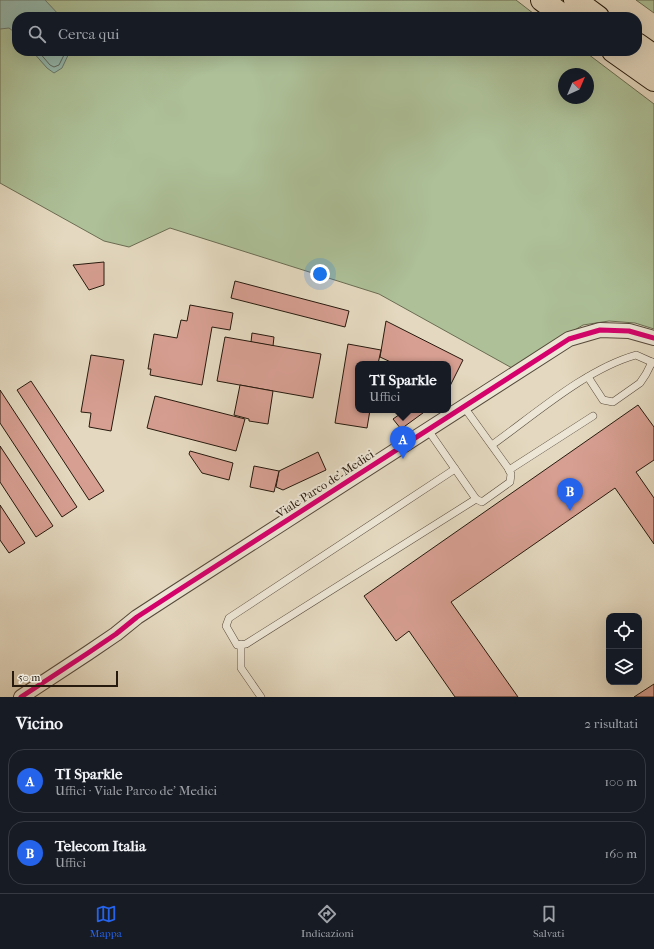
<!DOCTYPE html>
<html lang="it">
<head>
<meta charset="utf-8">
<style>
	:root { --surface:#171b24; --page:#20242c; --text:#f1f3f6; --muted:#9ea1a6; --line:#363941; --accent:#2563eb }
	body { margin:0; font-family:"IM FELL French Canon",serif; background:var(--page); color:var(--text) }
	.controls { position:absolute; right:12px; bottom:12px; display:grid; overflow:hidden; border-radius:8px; box-shadow:0 4px 16px #0002 }
	.controls button { width:36px; height:36px; display:grid; place-items:center; padding:0; border:0; border-bottom:1px solid var(--line); background:var(--surface); color:var(--text); font:20px sans-serif }
	.compass { position:absolute; left:558px; top:68px; width:36px; height:36px; border-radius:50%; background:var(--surface); box-shadow:0 4px 16px #0002; rotate:44deg }
	.scale { position:absolute; left:12px; bottom:10px; width:106px; box-sizing:border-box; padding-left:4px; border:2px solid #26190d; border-top:0; font-size:11px; line-height:14px; white-space:nowrap; color:#26190d; -webkit-text-stroke:3px #ede6d6; paint-order:stroke }
	.you { position:absolute; left:320px; top:274px; width:14px; height:14px; margin:-10px; border:3px solid #fff; border-radius:50%; background:#1a73e8; box-shadow:0 0 0 6px #1a73e833 }
	.badge { display:grid; place-items:center; width:26px; height:26px; border-radius:50%; background:var(--accent); color:#fff; font-size:13px; font-weight:700 }
	.pin { position:absolute; translate:-50% -33px; filter:drop-shadow(0 1px 2px #0008) }
	.pin::after { content:''; position:absolute; top:21px; width:14px; height:12px; background:inherit; clip-path:polygon(0 0,100% 0,50% 100%) }
	.popup { position:absolute; left:355px; top:361px; width:96px; height:52px; box-sizing:border-box; display:grid; place-content:center; border-radius:8px; background:var(--surface); filter:drop-shadow(0 1px 3px #0005); font-size:13px; white-space:nowrap; color:var(--muted) }
	.popup b { font-size:15px; color:var(--text) }
	.popup::after { content:''; position:absolute; left:50%; top:100%; margin-left:-8px; border:8px solid transparent; border-top-color:var(--surface) }
	.list { margin:0; padding:0; list-style:none }
	h2 { display:flex; justify-content:space-between; align-items:center; height:52px; margin:0; padding:0 16px; font-size:17px }
	h2 small { font-size:13px; font-weight:400; color:var(--muted) }
	.list li { display:grid; grid-template-columns:26px 1fr auto; gap:12px; align-items:center; box-sizing:border-box; height:64px; margin:0 8px 8px; padding:0 8px; border:1px solid var(--line); border-radius:16px }
	.list b { display:block; font-size:15px; white-space:nowrap }
	.list p { margin:0; font-size:13px; white-space:nowrap; color:var(--muted) }
	.list em { font-size:13px; font-style:normal; color:var(--muted) }
	.icon { flex:none; width:22px; height:22px; fill:none; stroke:currentColor; stroke-width:2; stroke-linecap:round; stroke-linejoin:round }
	.map { position:relative; flex:none; width:654px; height:697px; overflow:hidden }
	.search { position:absolute; background:var(--surface); box-shadow:0 4px 16px #0002; left:12px; right:12px; top:12px; height:44px; display:flex; align-items:center; gap:10px; box-sizing:border-box; padding:0 14px; border-radius:16px; color:var(--muted); font-size:15px }
	.sheet { height:196px; background:var(--surface) }
	nav { display:flex; justify-content:space-around; align-items:center; box-sizing:border-box; height:56px; border-top:1px solid var(--line); background:var(--surface); font-size:11px; color:var(--muted) }
	nav a { display:grid; justify-items:center; gap:2px }
	nav .on { color:var(--accent) }
	.map>svg:first-child { display:block }
	.green { fill:#adc098; stroke:#6a6c52; fill-rule:evenodd }
	.water { fill:#96baae; stroke:#697a6e }
	.lines { fill:none; stroke-linecap:round; stroke-linejoin:round }
	.shore { stroke:#5e6a5e; stroke-width:1 }
	.building { fill:#d79f92; stroke:#26190d }
	.service-casing { stroke:#56493a; stroke-width:8 }
	.minor-casing { stroke:#56493a; stroke-width:16 }
	.motorway-casing { stroke:#26190d; stroke-width:24 }
	.service { stroke:#ede6d6; stroke-width:7 }
	.minor { stroke:#ede6d6; stroke-width:14 }
	.motorway { stroke:#e4d9c0; stroke-width:22 }
	.cycleway-casing { stroke:#ede6d6; stroke-width:8 }
	.cycleway { stroke:#d6006c; stroke-width:5 }
	.labels { text-anchor:middle; stroke-width:4; stroke-linejoin:round; paint-order:stroke }
	.street-label { font-size:12px; fill:#26190d; stroke:#ede6d6 }
</style>
</head>
<body>
<div class="map">
<svg width="654" height="697" viewBox="0 0 654 697">
	<rect width="100%" height="100%" fill="#e4d9c0"/>
	<filter id="stains"><feTurbulence type="fractalNoise" baseFrequency=".005" numOctaves="4"/><feColorMatrix values="0 0 0 0 .2 0 0 0 0 .09 0 0 0 0 .02 0 0 0 .5 -.17"/></filter>
	<radialGradient id="worn" r=".72"><stop offset=".6" stop-color="#630" stop-opacity="0"/><stop offset="1" stop-color="#630" stop-opacity=".3"/></radialGradient>
	<g class="green">
		<path d="M0,0H516L538,17H17V51H584L654,104V329L635,323L609,321L583,325L512,368L379,294L170,228L129,247L104,241L0,183ZM564,74H588V98H564Z"/>
		<path d="M636,0H654V13Z"/>
	</g>
	<g class="water">
		<path d="M0,0H45L61,17H17V34L9,28L0,29Z"/>
		<path d="M32,51H70L62,68L54,73L47,68Z"/>
	</g>
	<g class="lines">
		<path class="shore" d="M38,51L50,65L54,67L59,65L66,51"/>
	</g>
	<g class="building">
		<path d="M104,262V285L89,290L73,265Z"/>
		<path d="M235,281L349,311L345,327L231,298Z"/>
		<path d="M190,305L233,313L230,330L212,327L202,385L150,375L151,369H148L154,334L177,338L181,320L187,321Z"/>
		<path d="M386,321L463,360L448,390V364H395L380,357Z"/>
		<path d="M252,333L274,337L273,346L251,342Z"/>
		<path d="M225,337L321,354L313,398L217,381Z"/>
		<path d="M348,344L381,350L378,364H358V410H370L367,428L335,423Z"/>
		<path d="M91,355L124,360L111,431L89,427L91,413L81,412Z"/>
		<path d="M31,381L104,491L89,500L17,390Z"/>
		<path d="M240,385L273,391L268,424L249,421V419L234,415Z"/>
		<path d="M0,390L77,507L62,517L0,423Z"/>
		<path d="M155,396L245,419L236,451L147,428Z"/>
		<path d="M638,405L654,427V460L636,472L654,498V544L615,488L451,602L518,697H455L409,631L396,641L364,596Z"/>
		<path d="M406,410H427L401,429L393,419Z"/>
		<path d="M0,446L53,526L36,537L0,482Z"/>
		<path d="M190,451L233,463L229,480L202,473L189,454Z"/>
		<path d="M318,452L326,470L283,490L276,487L279,471Z"/>
		<path d="M254,466L279,471L274,492L250,487Z"/>
		<path d="M0,505L25,543L9,553L0,540Z"/>
		<path d="M654,684V697H634Z"/>
	</g>
	<g class="lines">
		<defs>
			<g id="service">
				<path d="M588,377L603,400L613,402L640,383L646,374L652,362"/>
				<path d="M428,430L476,499L482,502L510,482L511,474L508,468L464,407"/>
				<path d="M492,445C534,415 586,369 636,355L654,363"/>
				<path d="M455,469L229,618L226,626L237,645L246,644L476,499"/>
				<path d="M509,470L593,416"/>
				<path d="M241,644V668L261,697"/>
			</g>
			<path id="minor" d="M21,697L88,653L116,634L137,617L174,593L569,339L600,330L629,331L654,338"/>
			<g id="motorway">
				<path d="M542,0L565,17"/>
				<path d="M575,0L598,17"/>
				<path d="M637,44L654,56"/>
				<path d="M613,51L654,80"/>
			</g>
		</defs>
		<use href="#service" class="service-casing"/>
		<use href="#minor" class="minor-casing"/>
		<use href="#motorway" class="motorway-casing"/>
		<use href="#service" class="service"/>
		<use href="#minor" class="minor"/>
		<use href="#motorway" class="motorway"/>
		<defs>
			<path id="cycleway" d="M21,697L88,653L116,634L137,617L174,593L569,339L600,330L629,331L654,338"/>
		</defs>
		<use href="#cycleway" class="cycleway-casing"/>
		<use href="#cycleway" class="cycleway"/>
	</g>
	<g class="labels">
		<g class="street-label">
			<text transform="translate(325 484) rotate(-33)" y="4">Viale Parco de' Medici</text>
		</g>
	</g>
	<rect width="100%" height="100%" filter="url(#stains)"/>
	<rect width="100%" height="100%" fill="url(#worn)"/>
</svg>
<div class="controls">
<button><svg class="icon" aria-label="locate" viewBox="0 0 24 24"><circle cx="12" cy="12" r="6"/><path d="M12 2v4M12 18v4M2 12h4M18 12h4"/></svg></button>
<button><svg class="icon" aria-label="layers" viewBox="0 0 24 24"><path d="M12 4l9 5-9 5-9-5zM3 14l9 5 9-5"/></svg></button>
</div>
<svg class="compass" viewBox="-18 -18 36 36"><path d="M0-13l5 13h-10z" fill="#e53935"/><path d="M0 13l5-13h-10z" fill="#9ea1a6"/></svg>
<div class="scale">50 m</div>
<div class="you"></div>
<div class="pin badge" style="left:403px;top:459px">A</div>
<div class="popup"><b>TI Sparkle</b>Uffici</div>
<div class="pin badge" style="left:570px;top:511px">B</div>
<div class="search"><svg class="icon" aria-label="search" viewBox="0 0 24 24"><circle cx="10" cy="10" r="6"/><path d="M15 15l6 6"/></svg>Cerca qui</div>
</div>
<section class="sheet">
<h2>Vicino<small>2 risultati</small></h2>
<ul class="list">
<li><span class="badge">A</span><div><b>TI Sparkle</b><p>Uffici · Viale Parco de' Medici</p></div><em>100 m</em></li>
<li><span class="badge">B</span><div><b>Telecom Italia</b><p>Uffici</p></div><em>160 m</em></li>
</ul>
</section>
<nav>
<a class="on"><svg class="icon" aria-label="map" viewBox="0 0 24 24"><path d="M3 6l6-2 6 2 6-2v14l-6 2-6-2-6 2zM9 4v14M15 6v14"/></svg>Mappa</a>
<a><svg class="icon" aria-label="directions" viewBox="0 0 24 24"><path d="M12 3l9 9-9 9-9-9zM9 14v-3h6M13 9l2 2-2 2"/></svg>Indicazioni</a>
<a><svg class="icon" aria-label="saved" viewBox="0 0 24 24"><path d="M7 4h10v16l-5-4-5 4z"/></svg>Salvati</a>
</nav>
</body>
</html>
